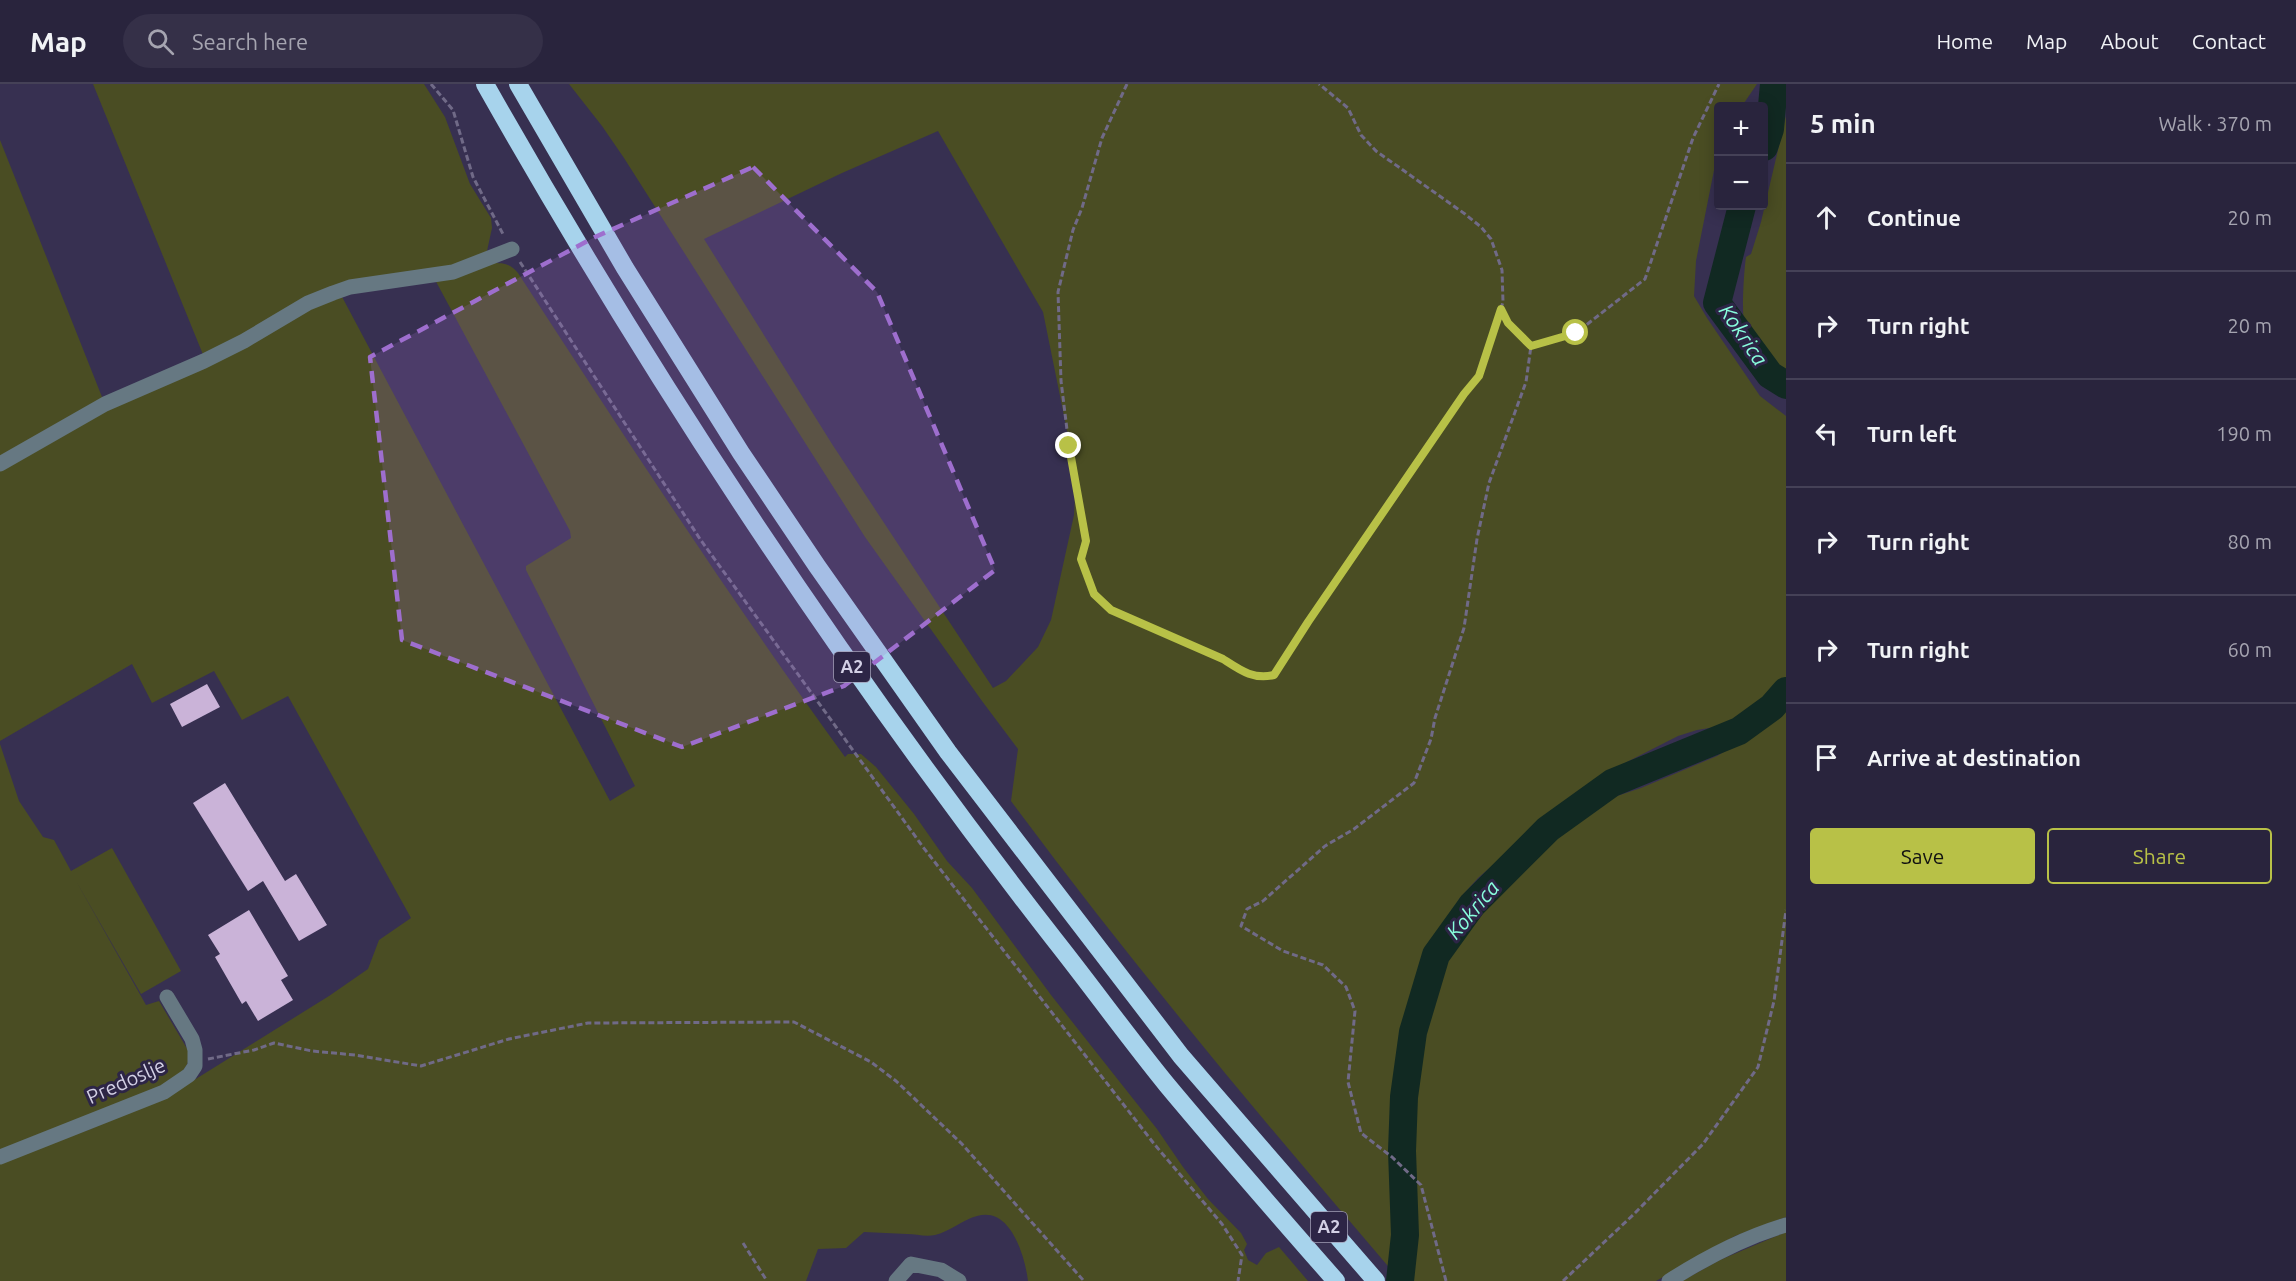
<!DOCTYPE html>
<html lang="en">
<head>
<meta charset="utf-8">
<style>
	:root { --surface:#29243d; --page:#353048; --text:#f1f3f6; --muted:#a5a4b0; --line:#454157; --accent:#b8c147 }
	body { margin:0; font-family:Ubuntu,sans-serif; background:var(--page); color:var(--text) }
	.controls { position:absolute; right:18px; top:18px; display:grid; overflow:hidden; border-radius:6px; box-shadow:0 3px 15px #0003 }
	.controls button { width:54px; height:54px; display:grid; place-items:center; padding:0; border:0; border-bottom:2px solid var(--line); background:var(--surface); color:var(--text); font:30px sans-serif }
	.stop { position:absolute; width:18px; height:18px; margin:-14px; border:4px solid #b8c147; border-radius:50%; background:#fff }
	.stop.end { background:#b8c147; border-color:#fff; box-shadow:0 2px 6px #0008 }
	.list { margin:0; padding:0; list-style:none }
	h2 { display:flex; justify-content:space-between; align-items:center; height:78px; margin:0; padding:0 24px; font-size:26px }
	h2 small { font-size:20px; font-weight:400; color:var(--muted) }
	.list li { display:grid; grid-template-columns:39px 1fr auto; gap:18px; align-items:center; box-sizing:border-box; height:108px; padding:0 24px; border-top:2px solid var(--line) }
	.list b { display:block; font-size:22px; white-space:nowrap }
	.list em { font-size:20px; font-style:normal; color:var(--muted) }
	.actions { display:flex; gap:12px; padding:18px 24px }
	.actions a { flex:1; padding:14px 0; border:2px solid var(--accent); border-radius:6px; text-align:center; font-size:21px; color:var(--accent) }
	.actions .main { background:var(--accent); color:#111 }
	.icon { flex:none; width:33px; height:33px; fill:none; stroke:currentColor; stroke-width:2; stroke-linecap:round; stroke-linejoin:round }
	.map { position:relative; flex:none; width:1786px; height:1197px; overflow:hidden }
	header { display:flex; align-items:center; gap:36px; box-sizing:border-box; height:84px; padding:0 30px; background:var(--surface); border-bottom:2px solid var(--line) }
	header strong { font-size:28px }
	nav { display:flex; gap:33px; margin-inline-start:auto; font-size:21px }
	.search { width:420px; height:54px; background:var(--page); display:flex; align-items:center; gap:15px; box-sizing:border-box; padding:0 21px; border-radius:33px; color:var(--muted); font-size:22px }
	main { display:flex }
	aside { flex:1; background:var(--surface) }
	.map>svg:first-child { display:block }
	.green { fill:#4a4d23; fill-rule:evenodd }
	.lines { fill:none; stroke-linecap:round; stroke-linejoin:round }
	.river { stroke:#112922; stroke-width:28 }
	.building { fill:#cab3d8 }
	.path { stroke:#706a87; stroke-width:3; stroke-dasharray:6 3; stroke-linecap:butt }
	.minor { stroke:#667882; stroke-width:15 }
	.highway { stroke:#a7d3ec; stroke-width:18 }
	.route { stroke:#b8c147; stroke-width:8 }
	.marked { fill:#9e6ece; fill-opacity:0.2; stroke:#9e6ece; stroke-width:4.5; stroke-dasharray:12 8; stroke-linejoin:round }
	.labels { text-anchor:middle; stroke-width:6; stroke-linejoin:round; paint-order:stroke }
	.shield { fill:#2d2546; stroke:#a19db5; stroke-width:1.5 }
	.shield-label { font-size:18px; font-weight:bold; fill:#d3d0e5 }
	.street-label { font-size:20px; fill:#d3d0e5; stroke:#2d2546 }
	.water-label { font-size:21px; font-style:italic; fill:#88fedd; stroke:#2d2546 }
</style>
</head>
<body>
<header>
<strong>Map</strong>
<div class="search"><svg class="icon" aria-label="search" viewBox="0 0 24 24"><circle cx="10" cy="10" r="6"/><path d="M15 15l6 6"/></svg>Search here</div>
<nav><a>Home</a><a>Map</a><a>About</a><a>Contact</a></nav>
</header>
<main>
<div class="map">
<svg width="1786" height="1197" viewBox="0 0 1786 1197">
	<rect width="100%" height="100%" fill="#373051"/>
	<g class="green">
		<path d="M93,0H424L445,33L470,100L491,134L492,144L487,167L468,181L372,195L204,273Z"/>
		<path d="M569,0H1757L1742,22H1718V66L1696,177L1694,212L1707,234L1760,312L1786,332V593L1765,617L1743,632L1721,642L1697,646L1678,652L1621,681L1570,714L1478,794L1459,815L1431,871L1411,937L1403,974L1397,1037L1400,1105L1393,1188C1261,1034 1131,879 1011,717L1018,665L982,617L865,453L624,74L602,42ZM938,47L1043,228L1076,391L1074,431L1051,536L1038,563L1006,597L993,604L832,360L704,155L842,89Z"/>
		<path d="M1786,32V287C1775,277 1751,256 1745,243C1741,234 1744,186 1746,173L1751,170L1761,138Z"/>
		<path d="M0,56L104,318L0,376Z"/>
		<path d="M491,179C503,179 510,179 518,189C624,352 731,516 845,673L848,670H861L876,683L914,730L947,777L972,804L1051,911L1157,1045L1183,1083L1208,1115L1241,1149L1247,1160L1244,1166L1248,1176L1257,1181L1266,1169L1279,1163L1308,1197H1028C1025,1173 1011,1122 977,1132C962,1136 949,1148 935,1151C925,1153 916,1150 907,1150C893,1149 879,1149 864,1148L846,1164L818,1165L806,1197H0V1077L88,1046L170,1011L329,912L368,885L379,856L411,834L288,612L242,636L214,587L152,619L132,580L0,657V384L72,342L340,209L610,717L635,702L526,486V482L571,454L570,447L433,192Z"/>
		<path d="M1786,620V1133L1735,1152L1656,1197H1410L1412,1103L1406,1068L1410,1015L1415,993L1419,950L1441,874L1451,858L1468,837L1554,750L1584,729L1614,713L1641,704L1717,672L1763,644Z"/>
		<path d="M0,660L19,717L43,753L54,756L71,787L112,764L181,887L141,910L76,797L146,921L159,917L189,968C191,984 177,992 165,1002L0,1068Z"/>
		<path d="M1786,1148V1197H1682L1720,1176Z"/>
	</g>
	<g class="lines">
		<g class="river">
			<path d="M1764,63L1770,45L1774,0"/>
			<path d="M1742,122L1717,219L1770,291L1786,301"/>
			<path d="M1400,1197L1405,1151L1402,1067L1404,1013L1413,948L1436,871L1472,821L1548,745L1612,699L1739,647L1772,623L1786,607"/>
		</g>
	</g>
	<g class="building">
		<path d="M207,600L220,623L182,643L170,620Z"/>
		<path d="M225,699L285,797L296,790L327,841L299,857L263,797L248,807L193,719Z"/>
		<path d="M249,826L288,892L281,896L293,916L258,937L246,917L242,920L215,873L220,870L208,851Z"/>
	</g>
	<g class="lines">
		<g class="path">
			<path d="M431,0L453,26L473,93L504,152"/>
			<path d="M1127,0L1102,54L1082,124L1073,146L1058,208L1061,297L1069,362L1086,457L1081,475L1094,510L1111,526L1223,575C1240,586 1253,596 1274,591L1464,310L1479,293L1503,218L1502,186L1491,155L1481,143L1465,130L1376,67L1361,51L1348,24L1319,0"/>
			<path d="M520,178L700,455L923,763L1155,1061L1222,1140L1242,1171L1238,1197"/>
			<path d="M1501,226L1508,239L1531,262L1576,249L1645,195L1693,54L1719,0"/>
			<path d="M208,975L254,966L274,959L312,967L355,971L421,982L509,955L588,939L794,938L871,978L896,997L962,1060L1084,1197"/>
			<path d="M743,1159L767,1197"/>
			<path d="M1446,1197L1421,1101L1392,1073L1361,1049L1348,998L1355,927L1346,903L1323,881L1283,867L1241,842L1247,825L1263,817L1325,762L1354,745L1414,699L1431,655L1435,634L1464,544L1477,455L1489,399L1526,298L1531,262"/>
			<path d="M1563,1197L1633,1131L1703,1060L1758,983L1774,917L1786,826"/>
		</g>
		<g class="minor">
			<path d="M0,380L105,320L204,277L244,257L308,219L333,209L350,203L453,188L512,165"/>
			<path d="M0,1073L164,1008L189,991L195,982V966L192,955L167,913"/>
			<path d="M896,1197L911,1180L941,1186L959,1197"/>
			<path d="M1669,1197C1705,1174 1745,1153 1786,1141"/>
		</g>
		<g class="highway">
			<path d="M485,0C654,299 843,584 1054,855C1092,903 1128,953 1167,1001C1222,1067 1279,1132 1336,1197"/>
			<path d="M518,0L625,184L741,369L817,482L948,668L1181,972L1376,1197"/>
		</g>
	</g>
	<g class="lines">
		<path class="route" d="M1069,362L1086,457L1081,475L1094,510L1111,526L1223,575C1240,586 1253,596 1274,591L1308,538L1464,310L1479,292L1501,225L1508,239L1531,262L1576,249"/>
	</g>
	<path class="marked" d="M753,83L877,208L995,486L844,602L682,663L402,556L370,273L595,153Z"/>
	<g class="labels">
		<g class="shield">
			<rect x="834" y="568" width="36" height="30" rx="4.5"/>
			<rect x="1311" y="1128" width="36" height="30" rx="4.5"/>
		</g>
		<g class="shield-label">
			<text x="852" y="589">A2</text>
			<text x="1329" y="1149">A2</text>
		</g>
		<g class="street-label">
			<text transform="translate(126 997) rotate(-24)" y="7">Predoslje</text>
		</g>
		<g class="water-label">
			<text transform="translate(1743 251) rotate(56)" y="7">Kokrica</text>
			<text transform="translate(1473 826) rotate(-50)" y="7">Kokrica</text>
		</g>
	</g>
</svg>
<div class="controls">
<button>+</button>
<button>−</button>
</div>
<div class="stop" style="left:1576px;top:249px"></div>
<div class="stop end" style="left:1069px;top:362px"></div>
</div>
<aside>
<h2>5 min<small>Walk · 370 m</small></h2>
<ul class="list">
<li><svg class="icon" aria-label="ahead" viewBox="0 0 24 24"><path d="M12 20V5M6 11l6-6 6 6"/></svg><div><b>Continue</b></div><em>20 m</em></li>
<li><svg class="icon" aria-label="right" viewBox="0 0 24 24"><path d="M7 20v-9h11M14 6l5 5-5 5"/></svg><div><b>Turn right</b></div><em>20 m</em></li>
<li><svg class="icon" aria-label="left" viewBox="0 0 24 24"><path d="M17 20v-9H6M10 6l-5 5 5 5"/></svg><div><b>Turn left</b></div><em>190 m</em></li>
<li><svg class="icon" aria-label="right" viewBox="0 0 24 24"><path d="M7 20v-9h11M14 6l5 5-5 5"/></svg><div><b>Turn right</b></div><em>80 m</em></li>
<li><svg class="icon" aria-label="right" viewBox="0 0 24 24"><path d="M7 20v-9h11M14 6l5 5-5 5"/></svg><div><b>Turn right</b></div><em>60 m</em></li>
<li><svg class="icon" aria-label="arrive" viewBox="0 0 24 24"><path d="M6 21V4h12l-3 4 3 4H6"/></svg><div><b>Arrive at destination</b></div></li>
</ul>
<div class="actions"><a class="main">Save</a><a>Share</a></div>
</aside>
</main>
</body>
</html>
